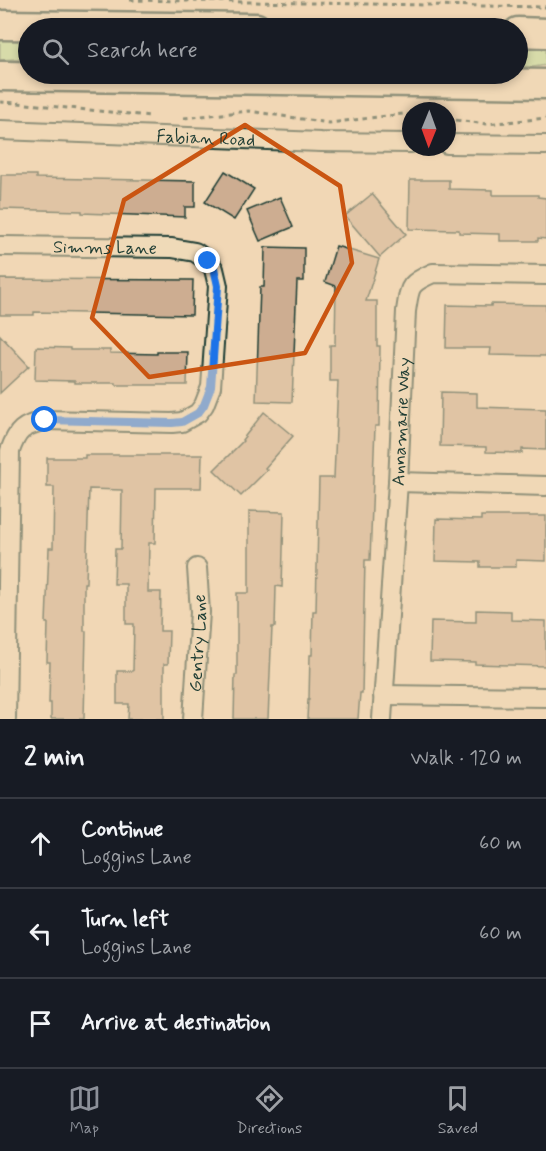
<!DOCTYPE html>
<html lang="en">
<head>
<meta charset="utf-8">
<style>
	:root { --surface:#171b24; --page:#242831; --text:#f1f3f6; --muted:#9ea1a6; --line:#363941; --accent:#8c9099 }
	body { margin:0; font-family:Mynerve,sans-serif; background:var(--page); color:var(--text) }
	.compass { position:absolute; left:402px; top:102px; width:54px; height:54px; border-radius:50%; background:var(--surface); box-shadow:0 3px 9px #0003; rotate:181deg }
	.stop { position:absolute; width:18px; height:18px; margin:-14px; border:4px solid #1a73e8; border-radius:50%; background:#fff }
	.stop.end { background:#1a73e8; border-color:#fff; box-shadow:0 2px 6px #0008 }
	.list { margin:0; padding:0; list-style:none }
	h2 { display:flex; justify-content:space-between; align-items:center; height:78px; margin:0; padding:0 24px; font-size:26px }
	h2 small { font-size:20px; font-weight:400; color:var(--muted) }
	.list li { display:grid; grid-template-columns:39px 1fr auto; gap:18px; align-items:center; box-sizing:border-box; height:90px; padding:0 24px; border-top:2px solid var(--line) }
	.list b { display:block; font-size:22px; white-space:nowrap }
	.list p { margin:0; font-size:20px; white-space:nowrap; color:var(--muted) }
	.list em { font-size:20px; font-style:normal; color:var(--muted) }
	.icon { flex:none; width:33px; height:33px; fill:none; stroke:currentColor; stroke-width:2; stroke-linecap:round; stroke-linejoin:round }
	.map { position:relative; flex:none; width:546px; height:719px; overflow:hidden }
	.search { position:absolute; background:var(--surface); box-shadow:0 3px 9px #0003; left:18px; right:18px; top:18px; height:66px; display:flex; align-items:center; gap:15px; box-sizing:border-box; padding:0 21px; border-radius:33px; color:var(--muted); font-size:22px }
	.sheet { height:348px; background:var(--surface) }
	nav { display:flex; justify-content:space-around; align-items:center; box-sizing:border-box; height:84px; border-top:2px solid var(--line); background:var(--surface); font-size:16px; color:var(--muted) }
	nav a { display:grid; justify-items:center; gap:3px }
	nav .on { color:var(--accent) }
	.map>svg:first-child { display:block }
	.green { fill:#b9e09c; stroke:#6c8e68; stroke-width:1.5 }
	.building { fill:#cdad91; stroke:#1f3d34; stroke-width:1.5 }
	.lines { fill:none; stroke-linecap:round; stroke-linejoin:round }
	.minor-casing { stroke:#1f3d34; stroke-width:22 }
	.primary-casing { stroke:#1f3d34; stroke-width:33 }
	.path { stroke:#1f3d34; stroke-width:3; stroke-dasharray:4.5 4.5; stroke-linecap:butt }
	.minor { stroke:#efdab8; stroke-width:18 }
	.primary { stroke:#efdab8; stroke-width:28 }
	.route { stroke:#1a73e8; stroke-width:8 }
	.marked { fill:none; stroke:#ca5512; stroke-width:4.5; stroke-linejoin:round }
	.labels { text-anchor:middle; stroke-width:4.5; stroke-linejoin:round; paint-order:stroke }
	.street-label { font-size:18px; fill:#1f3d34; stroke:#efdab8 }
</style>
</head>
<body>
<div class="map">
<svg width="546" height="719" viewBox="0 0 546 719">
	<rect width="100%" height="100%" fill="#f1d7b5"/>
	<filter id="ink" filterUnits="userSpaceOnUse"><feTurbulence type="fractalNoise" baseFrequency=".0167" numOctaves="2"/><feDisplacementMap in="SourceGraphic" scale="12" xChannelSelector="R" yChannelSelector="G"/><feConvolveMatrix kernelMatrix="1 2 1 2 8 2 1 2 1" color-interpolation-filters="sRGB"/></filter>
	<g filter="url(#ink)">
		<g class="green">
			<path d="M0,39H28V58L0,60Z"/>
			<path d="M518,46L546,48V65L533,67L518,66Z"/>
		</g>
		<g class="building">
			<path d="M225,171L254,189L234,220L205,202Z"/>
			<path d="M1,175H36V178L195,181V207H185V217L82,213V211L0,209Z"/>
			<path d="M410,180H449V189L493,190V195H538V197L546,198V239L538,238V241H500V234L459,233V230L409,229Z"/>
			<path d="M372,194L406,234L380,257L345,216Z"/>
			<path d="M280,197L293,227L260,241L247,211Z"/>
			<path d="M336,246L379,259L366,301H377V346H380L379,426H375L370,560H365L362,693H360L358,719H307L308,699H309L310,655H312L313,611H316L319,478H334L338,381H330V345H335L336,286L325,282Z"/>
			<path d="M265,247L304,248V281H297L292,402L256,401L260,287H264Z"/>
			<path d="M0,279L193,280L192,315L34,312V315H0Z"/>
			<path d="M491,304L546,305V356L490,355L491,348H446L447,305L491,306Z"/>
			<path d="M0,335L29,366L0,393Z"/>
			<path d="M36,347L70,348V350H110V353L157,354V352H188L187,385H116V383H75V381L35,380Z"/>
			<path d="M441,392L477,393V407L546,409V450L522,449V453L486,452V447L440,446Z"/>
			<path d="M264,412L293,436L265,468L267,470L241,496L214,470L243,441L242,440Z"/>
			<path d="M85,455H202L201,488H156L155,543H149L148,592H161L160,631H169L168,664H164V719H128L129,704H117V671H133L134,624H126V584H114L115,549H121L122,490L89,489L86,583H84V631H86L84,719H51V703H49L50,662H47L48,623H46L49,548H53L54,487H47V458H85Z"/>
			<path d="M249,511L284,512L282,587L276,586L275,627H272L268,719H234L235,675H237V593H249Z"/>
			<path d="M481,516H546V561L516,560V567H480V562L435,561L436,519L481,520Z"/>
			<path d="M476,610L511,611V620L546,621V666L475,664V662L430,661L431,621L476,622Z"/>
		</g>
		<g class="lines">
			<defs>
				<g id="minor">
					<path id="s1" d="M0,130L321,142L411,143"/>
					<path d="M447,144L546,145"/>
					<path id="s2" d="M0,246L172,248L195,252L208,261L214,269L218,286L211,387L204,405L198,413L182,422L172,423L45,420C23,427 18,428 10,451L6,719"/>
					<path d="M398,482L546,486"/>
					<path d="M383,695L546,697"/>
					<path id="s3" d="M193,719L200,612L197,568"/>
					<path id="s4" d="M382,719L398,482L406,311C410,286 408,284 433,273L546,275"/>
				</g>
				<g id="primary">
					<path d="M0,25L256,28"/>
					<path d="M518,32L546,33"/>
					<path d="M0,76L546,84"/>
				</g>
			</defs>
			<use href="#minor" class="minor-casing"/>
			<use href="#primary" class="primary-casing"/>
			<g class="path">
				<path d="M130,0L546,7"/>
				<path d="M0,102L17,103L150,116"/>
				<path d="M184,118L249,111L329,123L403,114L411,115"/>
				<path d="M447,119L487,124L546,118"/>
			</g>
			<use href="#minor" class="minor"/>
			<use href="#primary" class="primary"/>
		</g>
	</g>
	<g class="lines" filter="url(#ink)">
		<path class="route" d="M45,420L172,423L182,422L198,413L204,405L211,387L218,286L214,268L208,261"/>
	</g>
	<path d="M0 0H546V719H0ZM245,125L340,186L352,263L305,353L149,377L92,318L124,200Z" fill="#f1d7b5" fill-opacity=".55" fill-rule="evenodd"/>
	<path class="marked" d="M245,125L340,186L352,263L305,353L149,377L92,318L124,200Z"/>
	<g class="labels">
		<g class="street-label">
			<text dy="6" stroke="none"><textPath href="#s1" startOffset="206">Fabian Road</textPath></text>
			<text dy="6" stroke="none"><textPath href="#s2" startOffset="105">Simms Lane</textPath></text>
			<text dy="6" stroke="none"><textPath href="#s4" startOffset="298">Annamarie Way</textPath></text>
			<text dy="6" stroke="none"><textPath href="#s3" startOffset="76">Gentry Lane</textPath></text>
		</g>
	</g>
</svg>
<svg class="compass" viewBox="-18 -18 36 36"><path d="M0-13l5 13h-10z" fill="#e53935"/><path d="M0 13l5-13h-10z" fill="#9ea1a6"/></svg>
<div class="stop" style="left:45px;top:420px"></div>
<div class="stop end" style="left:208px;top:261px"></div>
<div class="search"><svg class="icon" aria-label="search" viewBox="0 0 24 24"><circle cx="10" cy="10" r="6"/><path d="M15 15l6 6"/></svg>Search here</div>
</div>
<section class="sheet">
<h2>2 min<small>Walk · 120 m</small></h2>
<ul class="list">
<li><svg class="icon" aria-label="ahead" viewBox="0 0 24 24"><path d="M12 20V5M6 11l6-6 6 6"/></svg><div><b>Continue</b><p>Loggins Lane</p></div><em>60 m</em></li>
<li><svg class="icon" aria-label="left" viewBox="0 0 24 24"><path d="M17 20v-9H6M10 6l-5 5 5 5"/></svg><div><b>Turn left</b><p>Loggins Lane</p></div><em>60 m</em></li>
<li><svg class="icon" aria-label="arrive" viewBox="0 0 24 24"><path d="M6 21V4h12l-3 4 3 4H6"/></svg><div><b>Arrive at destination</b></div></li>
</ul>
</section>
<nav>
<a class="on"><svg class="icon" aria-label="map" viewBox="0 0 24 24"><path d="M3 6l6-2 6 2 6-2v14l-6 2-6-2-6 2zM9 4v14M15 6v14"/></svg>Map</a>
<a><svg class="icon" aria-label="directions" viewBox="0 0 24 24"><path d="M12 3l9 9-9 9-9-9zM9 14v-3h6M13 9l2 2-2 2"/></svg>Directions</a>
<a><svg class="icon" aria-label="saved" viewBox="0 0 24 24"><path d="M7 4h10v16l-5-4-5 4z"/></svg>Saved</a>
</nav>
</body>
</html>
